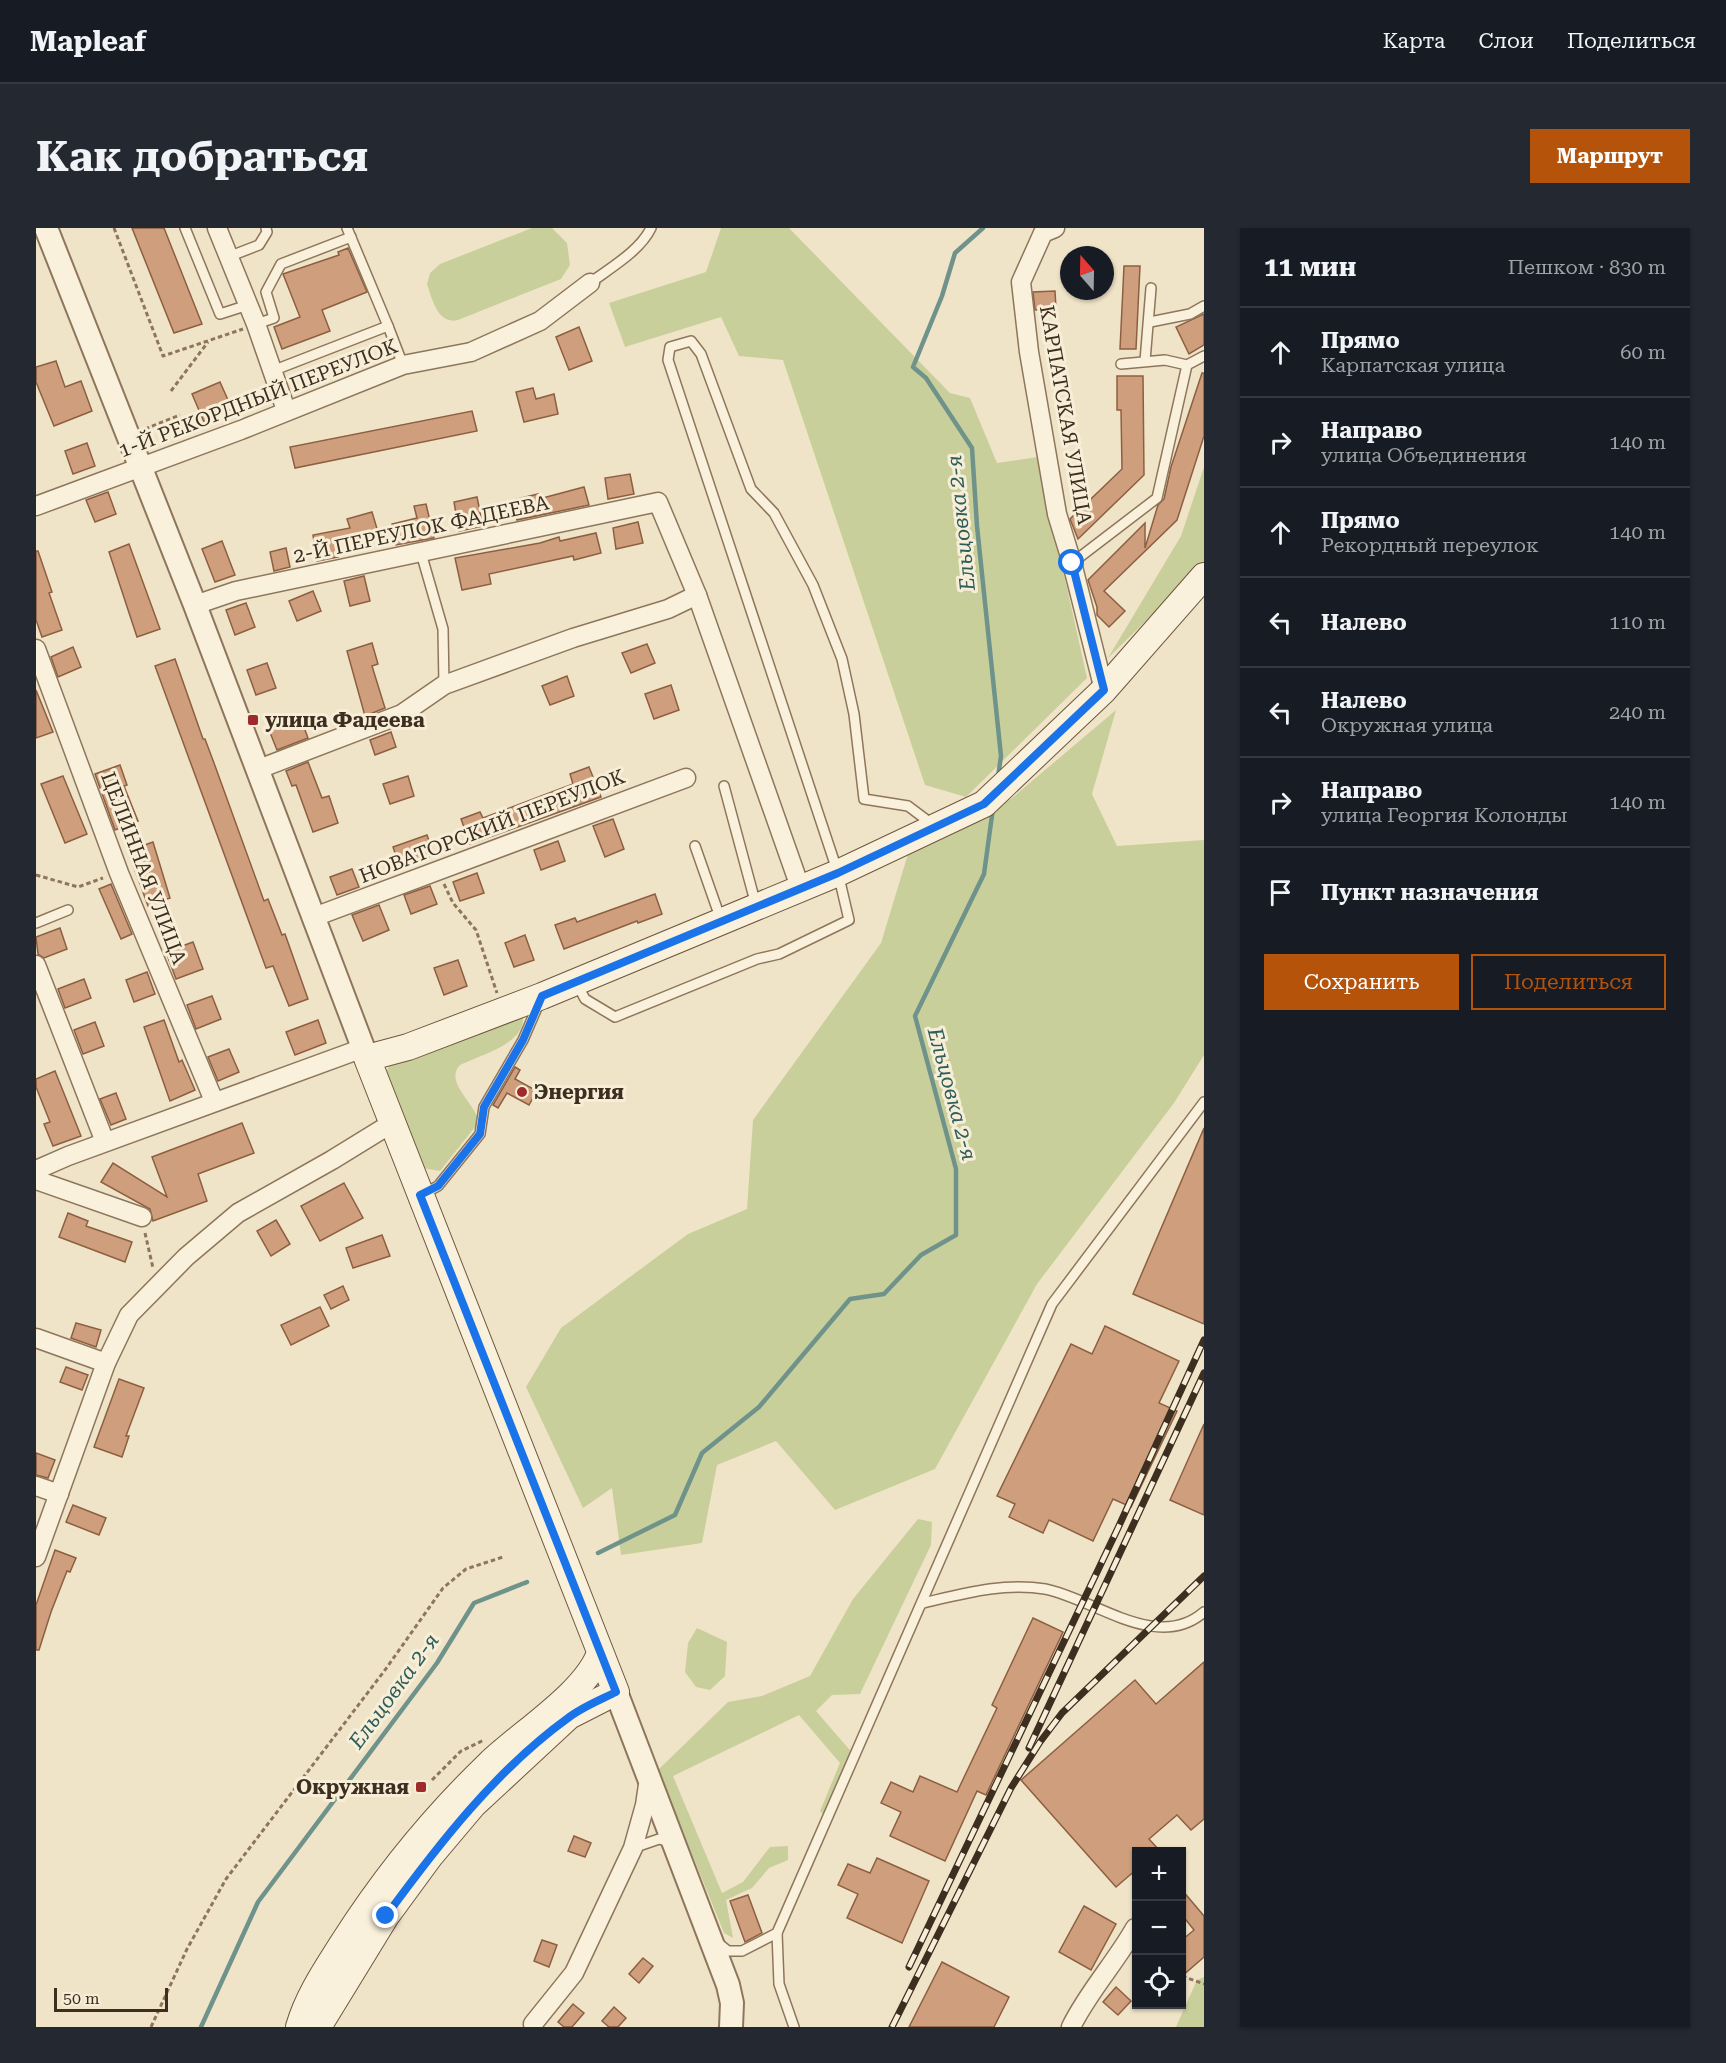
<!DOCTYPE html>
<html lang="ru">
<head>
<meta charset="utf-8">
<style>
	:root { --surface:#171b24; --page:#242831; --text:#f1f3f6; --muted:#9ea1a6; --line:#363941; --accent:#b45309 }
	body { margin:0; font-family:"Roboto Serif",serif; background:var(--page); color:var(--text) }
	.controls { position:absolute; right:18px; bottom:18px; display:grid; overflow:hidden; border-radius:0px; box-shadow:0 2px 4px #0004 }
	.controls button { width:54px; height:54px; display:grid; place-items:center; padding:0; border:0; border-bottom:2px solid var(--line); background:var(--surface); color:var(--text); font:30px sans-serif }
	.compass { position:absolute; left:1024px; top:18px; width:54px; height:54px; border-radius:50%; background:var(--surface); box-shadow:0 2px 4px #0004; rotate:340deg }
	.scale { position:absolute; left:18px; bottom:15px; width:114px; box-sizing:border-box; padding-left:6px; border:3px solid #3d2e20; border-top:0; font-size:16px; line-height:21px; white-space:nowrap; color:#3d2e20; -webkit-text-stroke:4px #f7eed8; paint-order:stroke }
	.stop { position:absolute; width:18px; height:18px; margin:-14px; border:4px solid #1a73e8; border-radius:50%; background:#fff }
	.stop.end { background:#1a73e8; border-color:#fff; box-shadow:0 2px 6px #0008 }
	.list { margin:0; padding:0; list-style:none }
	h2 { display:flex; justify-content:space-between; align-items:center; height:78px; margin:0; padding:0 24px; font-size:26px }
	h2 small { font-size:20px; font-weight:400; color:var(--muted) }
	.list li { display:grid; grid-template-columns:39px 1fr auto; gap:18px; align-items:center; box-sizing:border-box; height:90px; padding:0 24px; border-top:2px solid var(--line) }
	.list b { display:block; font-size:22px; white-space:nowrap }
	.list p { margin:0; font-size:20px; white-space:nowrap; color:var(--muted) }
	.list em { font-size:20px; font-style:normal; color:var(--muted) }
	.actions { display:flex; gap:12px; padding:18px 24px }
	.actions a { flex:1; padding:14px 0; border:2px solid var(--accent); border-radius:0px; text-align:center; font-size:21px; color:var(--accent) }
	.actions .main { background:var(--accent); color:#fff }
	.icon { flex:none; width:33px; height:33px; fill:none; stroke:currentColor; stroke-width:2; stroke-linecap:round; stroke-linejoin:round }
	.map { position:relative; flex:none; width:1168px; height:1799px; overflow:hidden; border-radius:0px }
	header { display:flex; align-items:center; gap:36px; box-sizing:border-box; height:84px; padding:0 30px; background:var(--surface); border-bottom:2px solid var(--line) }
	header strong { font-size:28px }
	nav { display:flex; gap:33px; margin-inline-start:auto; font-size:21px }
	.intro { display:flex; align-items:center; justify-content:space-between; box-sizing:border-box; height:144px; padding:0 36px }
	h1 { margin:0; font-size:42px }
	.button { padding:15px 27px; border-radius:0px; background:var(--accent); color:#fff; font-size:21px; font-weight:700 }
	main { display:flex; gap:36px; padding:0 36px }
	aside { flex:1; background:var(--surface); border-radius:0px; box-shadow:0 2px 4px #0004 }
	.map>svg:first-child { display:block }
	.green { fill:#c9cf9b }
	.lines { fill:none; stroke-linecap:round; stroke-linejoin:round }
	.stream { stroke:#6f938a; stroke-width:4.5 }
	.building { fill:#cf9f7d; stroke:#8d5f41; stroke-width:1.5 }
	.service-casing { stroke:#8d765c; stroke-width:12 }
	.minor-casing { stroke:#8d765c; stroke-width:21 }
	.tertiary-casing { stroke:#8d765c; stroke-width:26 }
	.secondary-casing { stroke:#6f573f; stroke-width:28 }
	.path { stroke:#8d765c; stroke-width:3; stroke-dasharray:4.5 3; stroke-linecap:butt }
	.service { stroke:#faf1dc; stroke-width:9 }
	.minor { stroke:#faf1dc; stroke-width:18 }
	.tertiary { stroke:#faf1dc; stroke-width:22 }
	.secondary { stroke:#faf1dc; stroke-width:26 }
	.rail-casing { stroke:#3d2e20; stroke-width:7 }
	.rail { stroke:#f7eed8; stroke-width:4.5; stroke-dasharray:14; stroke-linecap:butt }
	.route { stroke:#1a73e8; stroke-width:8 }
	.poi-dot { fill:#9e2a2b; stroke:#f7eed8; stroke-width:2 }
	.labels { text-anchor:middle; stroke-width:6; stroke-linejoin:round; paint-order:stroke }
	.street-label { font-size:20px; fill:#3d2e20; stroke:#f7eed8 }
	.poi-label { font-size:20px; font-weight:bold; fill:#3d2e20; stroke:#f7eed8; text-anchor:start }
	.water-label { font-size:21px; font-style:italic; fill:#2f5d5a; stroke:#f7eed8 }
</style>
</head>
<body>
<header>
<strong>Mapleaf</strong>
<nav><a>Карта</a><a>Слои</a><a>Поделиться</a></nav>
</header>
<div class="intro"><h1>Как добраться</h1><a class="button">Маршрут</a></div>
<main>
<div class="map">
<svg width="1168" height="1799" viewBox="0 0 1168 1799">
	<rect width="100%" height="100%" fill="#f0e4c8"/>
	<g class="green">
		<path d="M496,0H516L531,15L534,37L525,51L422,92C402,97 396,71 391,56L394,45L404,36Z"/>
		<path d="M685,0H753L914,165L934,170L961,235L1002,229L1051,450L930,569L889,557L747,132L703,128L685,89L589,119L573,75L670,44Z"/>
		<path d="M1168,239V336L1072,430L1145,308Z"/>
		<path d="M1080,482L1056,566L1081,618L1168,612V827L1138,875L1001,1056L899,1241L799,1282L740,1213L681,1237L666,1315L585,1327L576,1260L547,1280L490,1159L525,1100L652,1006L711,981L717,892L845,715L872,626L976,570Z"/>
		<path d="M487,788C490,816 444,827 424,837C408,854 439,875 443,894L404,943L387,940L350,845L353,837Z"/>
		<path d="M882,1291L896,1294L895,1317L824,1466L796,1467L780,1483L819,1528L791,1590L784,1583L804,1535L763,1487L637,1548L686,1665L707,1654L734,1619L752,1618V1632L733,1640L716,1660L690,1672L697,1710L688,1705L622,1542L692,1474L726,1468L774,1448L817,1371Z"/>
		<path d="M661,1400L691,1414L689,1448L674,1462L660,1459L649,1444L652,1415Z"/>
		<path d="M1168,1749V1799H1140L1161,1752Z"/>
	</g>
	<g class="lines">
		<g class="stream">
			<path d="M947,0L919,25L906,68L877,139L890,150L936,220L941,298L965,528L962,549"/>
			<path d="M562,1325L639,1287L666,1225L723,1179L814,1071L848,1066L885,1027L920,1007V941L879,788L948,646L957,580"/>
			<path d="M165,1799L222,1674L401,1435L438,1375L491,1354L489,1355"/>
		</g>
	</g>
	<g class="building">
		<path d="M96,0H128L166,96L138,105Z"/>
		<path d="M312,20L331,64L286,82L294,103L246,121L238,99L264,89L247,46L303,27L302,24Z"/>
		<path d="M1088,38H1104L1100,121H1084Z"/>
		<path d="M1019,63L1020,81L999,82L997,64Z"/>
		<path d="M1168,86V117L1153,126L1140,99Z"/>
		<path d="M543,99L556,133L533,142L520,109Z"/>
		<path d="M20,133L29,159L45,153L56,183L18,198L0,154V139Z"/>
		<path d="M1166,145H1168V208L1141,292L1068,363L1089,383L1073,399L1061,387V379L1052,352L1109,295V320L1122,277L1128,271L1135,239Z"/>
		<path d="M1081,148H1107L1108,247L1042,311L1034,291L1086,241L1085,182H1081Z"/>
		<path d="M184,154L196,181L168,194L156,166Z"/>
		<path d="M497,160L500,171L518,166L522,186L488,194L480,164Z"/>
		<path d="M436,183L441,203L259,240L254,219Z"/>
		<path d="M51,215L59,238L37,246L29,223Z"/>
		<path d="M594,246L598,266L572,271L569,250Z"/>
		<path d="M548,259L553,277L481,292L477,272L502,266L503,271Z"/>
		<path d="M72,264L80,286L59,294L50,272Z"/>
		<path d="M441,269L447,298L423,303L418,274Z"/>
		<path d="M390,276L398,310L360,317L356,296L381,290L378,278Z"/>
		<path d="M336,284L342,304L300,316L302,329L281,333L277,307L314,300L311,291Z"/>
		<path d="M602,294L607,315L580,321L577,300Z"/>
		<path d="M560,305L565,325L538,332L537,328L453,346L455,356L426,362L419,330L504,315L523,309L524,313Z"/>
		<path d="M186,313L199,347L179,354L166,321Z"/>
		<path d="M93,316L124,401L101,409L73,324Z"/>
		<path d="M250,320L254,339L238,343L234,324Z"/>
		<path d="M0,323H2L16,364L13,365L26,402L6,409L0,392Z"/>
		<path d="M328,348L334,373L314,378L308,353Z"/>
		<path d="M277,363L285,383L261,393L253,373Z"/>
		<path d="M210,375L219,399L199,407L190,382Z"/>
		<path d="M336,415L342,436L336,438L349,480L329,488L311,423Z"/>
		<path d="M611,416L619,435L595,445L586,425Z"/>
		<path d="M37,419L45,439L22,449L15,429Z"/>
		<path d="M139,431L167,511H169L178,535L228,673L232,671L246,707L249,706L272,771L253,778L237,738L230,740L119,438Z"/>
		<path d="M231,435L240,460L220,467L211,442Z"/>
		<path d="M531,448L538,468L514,477L506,458Z"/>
		<path d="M635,457L643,482L618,491L609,466Z"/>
		<path d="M0,462L17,504L0,510Z"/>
		<path d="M265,491L272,510L241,522L233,502Z"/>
		<path d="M355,504L360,519L339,527L334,512Z"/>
		<path d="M272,534L286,570L293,568L302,595L277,604L260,557L256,558L250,543Z"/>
		<path d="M84,537L91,557L88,558L102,593L79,602L59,546Z"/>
		<path d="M553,539L565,569L434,616L425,591L444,584L447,590L537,556L534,546Z"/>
		<path d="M27,548L51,606L29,615L5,556Z"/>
		<path d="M372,548L378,568L354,576L347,556Z"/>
		<path d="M577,591L588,621L569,629L557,598Z"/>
		<path d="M391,607L398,627L364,639L357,619Z"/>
		<path d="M522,613L529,633L505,642L498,622Z"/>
		<path d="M117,614L134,670L112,678L92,623Z"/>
		<path d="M316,641L323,659L301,667L294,649Z"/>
		<path d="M441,645L448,665L424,673L417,654Z"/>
		<path d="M75,656L96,706L85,711L63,661Z"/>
		<path d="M394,658L401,676L375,686L368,667Z"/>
		<path d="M619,666L626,686L602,695L601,693L528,721L519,697L539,690L541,694Z"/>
		<path d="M343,677L353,702L327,713L316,687Z"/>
		<path d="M24,700L31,721L8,730L2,726L0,709Z"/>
		<path d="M489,707L498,732L478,739L469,715Z"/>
		<path d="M157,714L167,741L140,751L130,724Z"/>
		<path d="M422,732L431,758L408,767L398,740Z"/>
		<path d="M111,744L119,766L98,774L90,752Z"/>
		<path d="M48,751L55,770L29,780L22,761Z"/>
		<path d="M176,768L185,791L160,801L151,777Z"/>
		<path d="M128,792L143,834L146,832L159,862L134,873L108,799Z"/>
		<path d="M282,792L290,815L259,827L250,804Z"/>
		<path d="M59,794L68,818L47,826L38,802Z"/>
		<path d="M193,821L203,844L182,853L172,829Z"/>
		<path d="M479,839L484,842L479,851L501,863L493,877L471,865L462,880L457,877Z"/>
		<path d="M19,843L45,908L17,918L8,896L14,894L0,859V851Z"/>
		<path d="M80,865L90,891L75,897L64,871Z"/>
		<path d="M206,895L218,925L162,946L171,973L117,993L114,981L65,954L77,935L131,969L116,929Z"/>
		<path d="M1168,900V1096L1097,1066Z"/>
		<path d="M308,955L327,990L284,1013L265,978Z"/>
		<path d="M32,985L52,993L50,998L96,1014L89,1034L23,1009Z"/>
		<path d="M240,992L254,1016L235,1028L221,1003Z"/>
		<path d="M346,1007L354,1028L317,1040L310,1020Z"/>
		<path d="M307,1058L313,1072L295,1081L288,1067Z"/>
		<path d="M284,1079L293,1098L255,1117L245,1097Z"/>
		<path d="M40,1095L65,1102L60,1119L35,1110Z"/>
		<path d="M1069,1098L1143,1133L1123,1175L1141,1183L1095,1279L1077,1271L1057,1313L1013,1292L1007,1305L973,1289L979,1276L961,1268L1035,1116L1056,1126Z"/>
		<path d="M30,1139L52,1147L46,1162L24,1154Z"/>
		<path d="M83,1151L108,1160L90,1208H93L86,1229L58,1219Z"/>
		<path d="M1168,1196V1287L1134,1272Z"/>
		<path d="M0,1225L19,1232L12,1250L0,1247Z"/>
		<path d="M37,1277L70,1290L63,1307L30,1294Z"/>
		<path d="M19,1322L40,1330L34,1344L31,1343L15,1384L3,1422H0V1377Z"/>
		<path d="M997,1390L1027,1404L950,1567L941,1563L909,1633L854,1608L865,1584L845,1575L855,1554L877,1564L884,1548L921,1564L961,1480L956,1477Z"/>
		<path d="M1168,1434V1591L1155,1602L1141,1587L1113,1611L1124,1623H1101V1641L1080,1659L985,1552L1099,1452L1120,1476Z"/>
		<path d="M538,1608L555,1615L549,1629L532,1623Z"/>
		<path d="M841,1630L893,1653L866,1715L811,1690L822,1666L802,1657L812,1636L834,1645Z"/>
		<path d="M1146,1662L1168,1688V1729L1146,1748V1712L1158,1702L1146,1687Z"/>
		<path d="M712,1667L726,1705L709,1714L694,1673Z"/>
		<path d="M1048,1678L1080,1696L1055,1742L1023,1724Z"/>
		<path d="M506,1712L521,1717L513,1739L498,1733Z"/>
		<path d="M607,1730L617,1738L603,1755L593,1746Z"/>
		<path d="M906,1734L973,1769L958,1799H873Z"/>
		<path d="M1080,1759L1095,1773L1082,1787L1067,1774Z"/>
		<path d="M537,1776L548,1785L536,1799H528L522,1794Z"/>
		<path d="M578,1779L590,1790L582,1799H573L566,1793Z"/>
	</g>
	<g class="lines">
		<defs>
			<g id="service">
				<path d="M149,0L184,86L212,77"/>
				<path d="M192,29L223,17L231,4L230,0"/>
				<path d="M554,55C574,40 604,23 615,0"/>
				<path d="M1114,94L1154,86L1168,78"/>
				<path d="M220,96L238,90L230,64L245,36L315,9"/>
				<path d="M352,98L367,137"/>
				<path d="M1109,133L1115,60"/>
				<path d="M1085,136L1129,132L1151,137"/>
				<path d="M236,143L352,98L311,0"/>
				<path d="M385,325L407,401L408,457"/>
				<path d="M1036,335L1121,270L1151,137L1168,128"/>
				<path d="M688,558L720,677"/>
				<path d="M659,618L685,692"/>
				<path d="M0,695L32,682"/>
				<path d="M541,756L549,771L579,789L721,731L743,726L813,692L802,645L632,132L634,119L655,113L665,126L715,261L738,285L777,357L806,431L818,486L828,571L872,578L896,596"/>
				<path d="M387,966L402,958L444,906L448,879L487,812L503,775"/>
				<path d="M887,1375C926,1366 968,1354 1009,1361C1057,1370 1121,1425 1168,1384"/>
				<path d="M597,1620L623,1611L634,1614"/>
				<path d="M741,1705L743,1756L758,1799"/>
				<path d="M682,1715L692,1723H706L741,1705L1016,1076L1168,874"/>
			</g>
			<g id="minor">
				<path d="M181,0L220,96L250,182"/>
				<path d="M1019,0L1007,5L985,54L993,124L1021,286L1036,335L1068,462"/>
				<path d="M0,278L205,202L367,137L435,124L504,93L554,55"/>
				<path d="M159,377L200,363L622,274L661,367L764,659"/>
				<path d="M0,421L83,645L178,873"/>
				<path d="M220,542L366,486L408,457L537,410L632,381L661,367"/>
				<path d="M278,689L650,550"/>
				<path d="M0,737L69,914"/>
				<path d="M0,942L32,928L319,823L331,830"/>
				<path d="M0,952L106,989"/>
				<path d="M0,1110L70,1135"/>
				<path d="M0,1258L23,1266"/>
				<path d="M0,1329L70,1135L93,1087L150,1029L202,985L296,932L348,900L356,891"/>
				<path d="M497,1796L538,1745L597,1620L609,1577L613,1550"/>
				<path d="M1035,1799C1052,1764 1080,1734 1099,1700"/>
			</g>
			<g id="tertiary">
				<path d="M10,0L159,377L331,830"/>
				<path d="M580,1464L692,1757L696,1775L695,1799"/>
			</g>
			<g id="secondary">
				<path d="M263,1799C272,1768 290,1742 307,1715C349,1649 397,1590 453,1536C485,1505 550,1465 564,1425"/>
				<path d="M282,1799L350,1688L394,1628L437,1577L533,1488L580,1464L331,830L372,819L506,768L802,645L948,576L1068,462L1168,348"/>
			</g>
		</defs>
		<use href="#service" class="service-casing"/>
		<use href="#minor" class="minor-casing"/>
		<use href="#tertiary" class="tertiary-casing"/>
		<use href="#secondary" class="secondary-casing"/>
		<g class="path">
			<path d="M78,0L127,128L207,101"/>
			<path d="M135,163L172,114"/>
			<path d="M109,201L144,187"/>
			<path d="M0,647L42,659L67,650"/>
			<path d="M408,656L417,675L440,702L461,765"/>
			<path d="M109,1005L117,1040"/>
			<path d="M396,1552L425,1523L448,1512"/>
			<path d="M1146,1748L1168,1756"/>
			<path d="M115,1799L151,1721L190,1651L349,1442L407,1360L430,1341L467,1329"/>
		</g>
		<use href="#service" class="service"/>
		<use href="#minor" class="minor"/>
		<use href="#tertiary" class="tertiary"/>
		<use href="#secondary" class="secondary"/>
		<defs>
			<g id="rail">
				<path d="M993,1520L1168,1145"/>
				<path d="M873,1739L1082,1300L1168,1112"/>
				<path d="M856,1799L975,1560L1004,1514L1026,1485L1168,1348"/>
			</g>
		</defs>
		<use href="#rail" class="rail-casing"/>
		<use href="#rail" class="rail"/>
	</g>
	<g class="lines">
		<path class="route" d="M350,1688C402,1617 460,1542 532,1490C546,1479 564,1472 580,1464L384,967L402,958L444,906L448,879L487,812L506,768L802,645L948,576L1068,462L1036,335"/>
	</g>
	<g class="poi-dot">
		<rect x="211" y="486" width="12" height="12" rx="3"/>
		<circle cx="486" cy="864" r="6"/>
		<rect x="379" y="1553" width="12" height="12" rx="3"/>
	</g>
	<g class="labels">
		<g class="street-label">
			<text transform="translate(222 170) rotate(-21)" y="7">1-Й РЕКОРДНЫЙ ПЕРЕУЛОК</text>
			<text transform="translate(1030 187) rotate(80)" y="7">КАРПАТСКАЯ УЛИЦА</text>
			<text transform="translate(385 301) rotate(-12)" y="7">2-Й ПЕРЕУЛОК ФАДЕЕВА</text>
			<text transform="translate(456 598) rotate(-21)" y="7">НОВАТОРСКИЙ ПЕРЕУЛОК</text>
			<text transform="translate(108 640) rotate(69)" y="7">ЦЕЛИННАЯ УЛИЦА</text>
		</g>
		<g class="poi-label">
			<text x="229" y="499">улица Фадеева</text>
			<text x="498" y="871">Энергия</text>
			<text x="373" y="1566" text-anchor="end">Окружная</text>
		</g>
		<g class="water-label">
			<text transform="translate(925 295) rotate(-96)" y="7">Ельцовка 2-я</text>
			<text transform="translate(916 866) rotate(75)" y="7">Ельцовка 2-я</text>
			<text transform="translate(358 1463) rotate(-54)" y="7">Ельцовка 2-я</text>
		</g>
	</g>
</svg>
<div class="controls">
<button>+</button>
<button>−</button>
<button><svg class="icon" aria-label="locate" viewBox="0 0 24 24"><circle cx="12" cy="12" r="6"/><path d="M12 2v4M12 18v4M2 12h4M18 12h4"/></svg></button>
</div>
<svg class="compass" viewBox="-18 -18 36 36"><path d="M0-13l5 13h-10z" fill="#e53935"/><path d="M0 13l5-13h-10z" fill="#9ea1a6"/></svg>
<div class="scale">50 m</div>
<div class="stop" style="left:1036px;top:335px"></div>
<div class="stop end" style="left:350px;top:1688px"></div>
</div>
<aside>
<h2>11 мин<small>Пешком · 830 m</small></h2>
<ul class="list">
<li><svg class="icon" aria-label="ahead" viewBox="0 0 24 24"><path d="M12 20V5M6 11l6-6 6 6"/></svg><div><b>Прямо</b><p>Карпатская улица</p></div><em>60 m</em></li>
<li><svg class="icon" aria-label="right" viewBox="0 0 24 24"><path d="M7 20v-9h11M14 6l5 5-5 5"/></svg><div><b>Направо</b><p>улица Объединения</p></div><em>140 m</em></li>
<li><svg class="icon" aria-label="ahead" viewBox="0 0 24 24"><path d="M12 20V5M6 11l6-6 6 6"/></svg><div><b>Прямо</b><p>Рекордный переулок</p></div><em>140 m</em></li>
<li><svg class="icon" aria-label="left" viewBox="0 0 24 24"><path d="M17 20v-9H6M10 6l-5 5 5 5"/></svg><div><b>Налево</b></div><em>110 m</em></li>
<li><svg class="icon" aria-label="left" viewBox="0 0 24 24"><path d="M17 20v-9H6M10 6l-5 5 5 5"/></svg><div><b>Налево</b><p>Окружная улица</p></div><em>240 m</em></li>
<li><svg class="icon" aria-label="right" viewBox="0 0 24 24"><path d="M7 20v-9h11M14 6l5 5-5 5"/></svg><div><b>Направо</b><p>улица Георгия Колонды</p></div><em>140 m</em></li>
<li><svg class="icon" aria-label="arrive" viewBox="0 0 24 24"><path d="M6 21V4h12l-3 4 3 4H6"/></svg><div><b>Пункт назначения</b></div></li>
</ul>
<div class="actions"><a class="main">Сохранить</a><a>Поделиться</a></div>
</aside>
</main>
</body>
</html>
